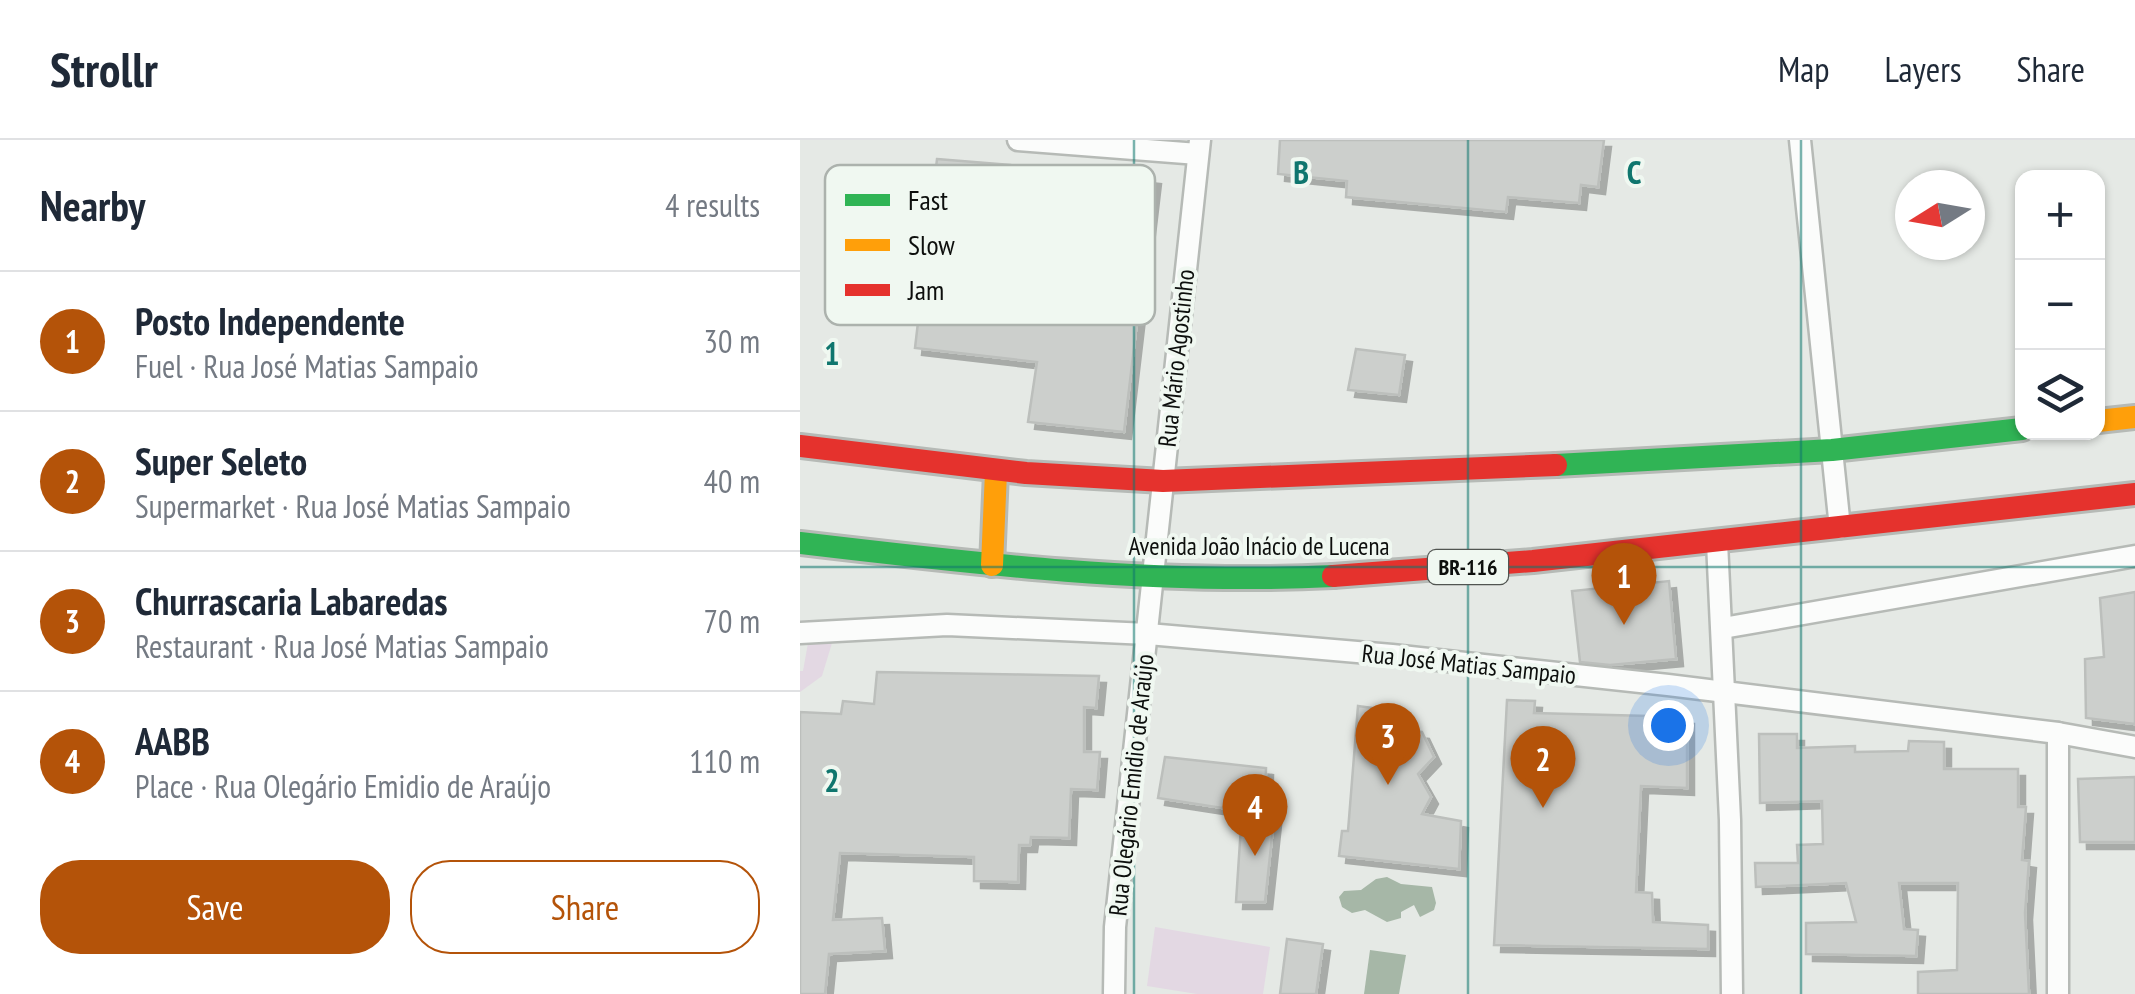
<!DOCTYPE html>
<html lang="en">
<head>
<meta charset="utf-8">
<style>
	:root { --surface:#fff; --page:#f2f2f3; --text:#1f2937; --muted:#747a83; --line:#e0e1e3; --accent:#b45309 }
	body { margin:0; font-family:"PT Sans Narrow",sans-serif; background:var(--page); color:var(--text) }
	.controls { position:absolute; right:30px; top:30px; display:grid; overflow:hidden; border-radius:20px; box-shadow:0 2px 8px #0004 }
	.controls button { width:90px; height:90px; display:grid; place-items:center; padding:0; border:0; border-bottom:2px solid var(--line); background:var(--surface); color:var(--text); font:50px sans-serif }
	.compass { position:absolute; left:1095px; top:30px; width:90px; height:90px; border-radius:50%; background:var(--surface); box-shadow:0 2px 8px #0004; rotate:259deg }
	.you { position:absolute; left:868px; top:585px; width:35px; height:35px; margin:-25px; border:8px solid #fff; border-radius:50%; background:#1a73e8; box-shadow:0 0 0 15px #1a73e833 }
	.badge { display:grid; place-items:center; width:65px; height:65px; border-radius:50%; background:var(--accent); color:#fff; font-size:32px; font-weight:700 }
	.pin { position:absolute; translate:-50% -82px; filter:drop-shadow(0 2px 5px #0008) }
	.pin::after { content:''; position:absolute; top:52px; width:35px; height:30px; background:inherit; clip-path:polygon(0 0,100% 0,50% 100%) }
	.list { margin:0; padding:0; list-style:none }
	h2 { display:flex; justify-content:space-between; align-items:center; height:130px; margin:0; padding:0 40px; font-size:42px }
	h2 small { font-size:32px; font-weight:400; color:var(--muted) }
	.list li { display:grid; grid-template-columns:65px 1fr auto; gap:30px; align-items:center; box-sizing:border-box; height:140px; padding:0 40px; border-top:2px solid var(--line) }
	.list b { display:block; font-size:38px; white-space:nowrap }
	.list p { margin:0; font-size:32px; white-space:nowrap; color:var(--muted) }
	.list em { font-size:32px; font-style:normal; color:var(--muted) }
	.actions { display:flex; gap:20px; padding:30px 40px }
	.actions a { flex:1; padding:22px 0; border:2px solid var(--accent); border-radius:40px; text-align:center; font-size:35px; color:var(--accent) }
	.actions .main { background:var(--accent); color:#fff }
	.icon { flex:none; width:55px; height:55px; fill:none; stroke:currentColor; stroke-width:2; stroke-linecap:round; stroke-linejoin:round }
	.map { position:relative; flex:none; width:1335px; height:854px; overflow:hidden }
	header { display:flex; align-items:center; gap:60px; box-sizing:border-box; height:140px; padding:0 50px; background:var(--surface); border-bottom:2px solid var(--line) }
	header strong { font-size:48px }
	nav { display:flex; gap:55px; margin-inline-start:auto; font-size:35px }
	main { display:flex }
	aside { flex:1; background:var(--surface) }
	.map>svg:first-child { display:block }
	.green { fill:#e3d8e3 }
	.water { fill:#a6b7a7 }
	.building { fill:#cccfcc; stroke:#bcbfbc; stroke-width:2.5; filter:url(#shadow) }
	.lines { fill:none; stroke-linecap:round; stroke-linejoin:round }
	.street-casing { stroke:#b6bab6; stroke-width:25 }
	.fast-casing { stroke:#b6bab6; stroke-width:28 }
	.slow-casing { stroke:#b6bab6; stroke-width:28 }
	.jam-casing { stroke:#b6bab6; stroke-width:28 }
	.street { stroke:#fbfcfb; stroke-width:20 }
	.fast { stroke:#30b455; stroke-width:22 }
	.slow { stroke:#ff9f0a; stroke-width:22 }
	.jam { stroke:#e5322d; stroke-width:22 }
	.grid { fill:none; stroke:#0f766e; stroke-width:2.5; stroke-opacity:0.55 }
	.labels { text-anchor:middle; stroke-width:8; stroke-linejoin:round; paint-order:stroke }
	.shield { fill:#f0f8f1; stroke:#515551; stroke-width:2.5 }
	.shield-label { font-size:22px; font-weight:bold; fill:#0d0f0d }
	.street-label { font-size:25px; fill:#0d0f0d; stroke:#f0f8f1 }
	.key { fill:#f0f8f1; stroke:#acb2ad; stroke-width:2.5 }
	.key-label { font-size:28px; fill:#0d0f0d }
	.grid-label { font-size:32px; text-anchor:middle; font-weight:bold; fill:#0f766e; stroke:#f0f8f1; stroke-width:8; stroke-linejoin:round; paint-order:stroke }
</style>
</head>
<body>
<header>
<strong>Strollr</strong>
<nav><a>Map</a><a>Layers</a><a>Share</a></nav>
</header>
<main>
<aside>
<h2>Nearby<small>4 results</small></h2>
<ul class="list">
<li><span class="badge">1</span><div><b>Posto Independente</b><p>Fuel · Rua José Matias Sampaio</p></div><em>30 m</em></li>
<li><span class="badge">2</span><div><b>Super Seleto</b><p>Supermarket · Rua José Matias Sampaio</p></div><em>40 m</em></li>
<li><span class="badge">3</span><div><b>Churrascaria Labaredas</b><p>Restaurant · Rua José Matias Sampaio</p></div><em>70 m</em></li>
<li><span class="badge">4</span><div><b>AABB</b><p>Place · Rua Olegário Emidio de Araújo</p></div><em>110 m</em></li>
</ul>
<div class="actions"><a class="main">Save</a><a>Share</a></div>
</aside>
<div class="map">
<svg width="1335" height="854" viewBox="0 0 1335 854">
	<defs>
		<filter id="shadow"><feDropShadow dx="7" dy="7" stdDeviation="0" flood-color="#0004"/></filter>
	</defs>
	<rect width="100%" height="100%" fill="#e5e9e5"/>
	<g class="green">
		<path d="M8,503H32L22,536L0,552V531H3Z"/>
		<path d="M355,787L470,807L463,854H397L347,846Z"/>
	</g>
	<g class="water">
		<path d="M587,737L601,744L632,747L636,763L634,770L620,777L614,765L601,772V778L587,782L565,770L552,773L542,767L539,757L544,751L561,750L576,739Z"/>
		<path d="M570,810L606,815L599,854H564Z"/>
	</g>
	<g class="building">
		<path d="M480,0H804L798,47L781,45L779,63L708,57L706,72L546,57L547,41L478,34Z"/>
		<path d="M137,19L210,25L201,120L249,126L261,27L354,37L324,292L228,282L237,222L115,208Z"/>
		<path d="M556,209L605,215L599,255L548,250Z"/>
		<path d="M869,441L876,519L810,525L780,522L772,451Z"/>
		<path d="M1335,452V584L1286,578L1285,519L1304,517L1300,458Z"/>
		<path d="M77,532L299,536L296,568L284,567V612H300L297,650L271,649L269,698L231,697L230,705H219L218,742L174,741V717L40,713L33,780L82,778L85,811L29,814L25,854H0V572L41,574L43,561L74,564Z"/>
		<path d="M707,560L735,561L734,573L887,577V648L841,646L836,752L852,753L853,782L908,785V809L694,805Z"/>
		<path d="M558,566L595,571V589L622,592L634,617L618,634L631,657L622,674L661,681L659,729L539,716L542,691H548Z"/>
		<path d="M959,594H997V608L1055,606V612L1108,611L1109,601L1144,602V629H1218V667H1226L1222,720L1229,721L1225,773L1229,854H1118V832L1157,830L1158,743H1099L1104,789L1118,790L1116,816L1006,814V783L1056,782L1046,743L956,747L955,723H998L997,705L1023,704L1022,661L960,663Z"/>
		<path d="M365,617L466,628L465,665L475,669L465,762H436L442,671L358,658Z"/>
		<path d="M1335,637V702H1280L1278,639Z"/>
		<path d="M487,799L523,804L516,854H480Z"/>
	</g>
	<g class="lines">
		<defs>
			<g id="street">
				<path d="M218,0L398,14"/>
				<path d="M1000,0L1040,388"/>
				<path d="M917,402L930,680L932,854"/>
				<path d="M923,488L1335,416"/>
				<path d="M0,493L147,485L348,494L592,515L868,545L1258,593L1335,607"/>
				<path d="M314,854L315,787L400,0"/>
				<path d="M1258,854V593"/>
			</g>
			<g id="fast">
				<path d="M756,325L1032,310L1222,289"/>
				<path d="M0,403C176,424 355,445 533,436"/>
			</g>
			<g id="slow">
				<path d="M1298,281L1335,277"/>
				<path d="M192,425L196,332"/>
			</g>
			<g id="jam">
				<path d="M0,306L226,333L363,341L756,325"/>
				<path d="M533,436L733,421L1335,354"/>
			</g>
		</defs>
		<use href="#street" class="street-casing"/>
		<use href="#fast" class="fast-casing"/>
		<use href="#slow" class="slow-casing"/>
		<use href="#jam" class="jam-casing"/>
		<use href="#street" class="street"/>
		<use href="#fast" class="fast"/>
		<use href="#slow" class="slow"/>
		<use href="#jam" class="jam"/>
	</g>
	<path class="grid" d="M334,0V854M668,0V854M1001,0V854M0,427H1335"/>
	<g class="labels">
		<rect class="shield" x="628" y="410" width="80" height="34" rx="8"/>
		<g class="shield-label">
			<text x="668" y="435">BR-116</text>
		</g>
		<g class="street-label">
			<text transform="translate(376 218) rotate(-84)" y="9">Rua Mário Agostinho</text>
			<text x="459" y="415">Avenida João Inácio de Lucena</text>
			<text transform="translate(669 524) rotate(6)" y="9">Rua José Matias Sampaio</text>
			<text transform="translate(331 645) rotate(-84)" y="9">Rua Olegário Emidio de Araújo</text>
		</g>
	</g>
	<rect x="25" y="25" width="330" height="160" rx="15" class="key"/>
	<rect x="45" y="54" width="45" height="12" fill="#30b455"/>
	<rect x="45" y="99" width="45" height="12" fill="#ff9f0a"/>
	<rect x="45" y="144" width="45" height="12" fill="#e5322d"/>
	<g class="key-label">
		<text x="108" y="70">Fast</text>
		<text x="108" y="115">Slow</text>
		<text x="108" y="160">Jam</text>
	</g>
	<g class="grid-label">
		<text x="501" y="44">B</text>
		<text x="834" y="44">C</text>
		<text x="32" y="225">1</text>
		<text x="32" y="652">2</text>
	</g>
</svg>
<div class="controls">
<button>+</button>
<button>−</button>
<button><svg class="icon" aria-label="layers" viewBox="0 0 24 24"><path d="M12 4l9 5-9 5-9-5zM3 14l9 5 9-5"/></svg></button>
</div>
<svg class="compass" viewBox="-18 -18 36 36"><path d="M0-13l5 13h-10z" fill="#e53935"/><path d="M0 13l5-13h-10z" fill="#747a83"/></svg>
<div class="you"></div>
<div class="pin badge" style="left:824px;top:485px">1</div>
<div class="pin badge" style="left:743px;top:668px">2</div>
<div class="pin badge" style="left:588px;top:645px">3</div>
<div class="pin badge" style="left:455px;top:716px">4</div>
</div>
</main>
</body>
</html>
